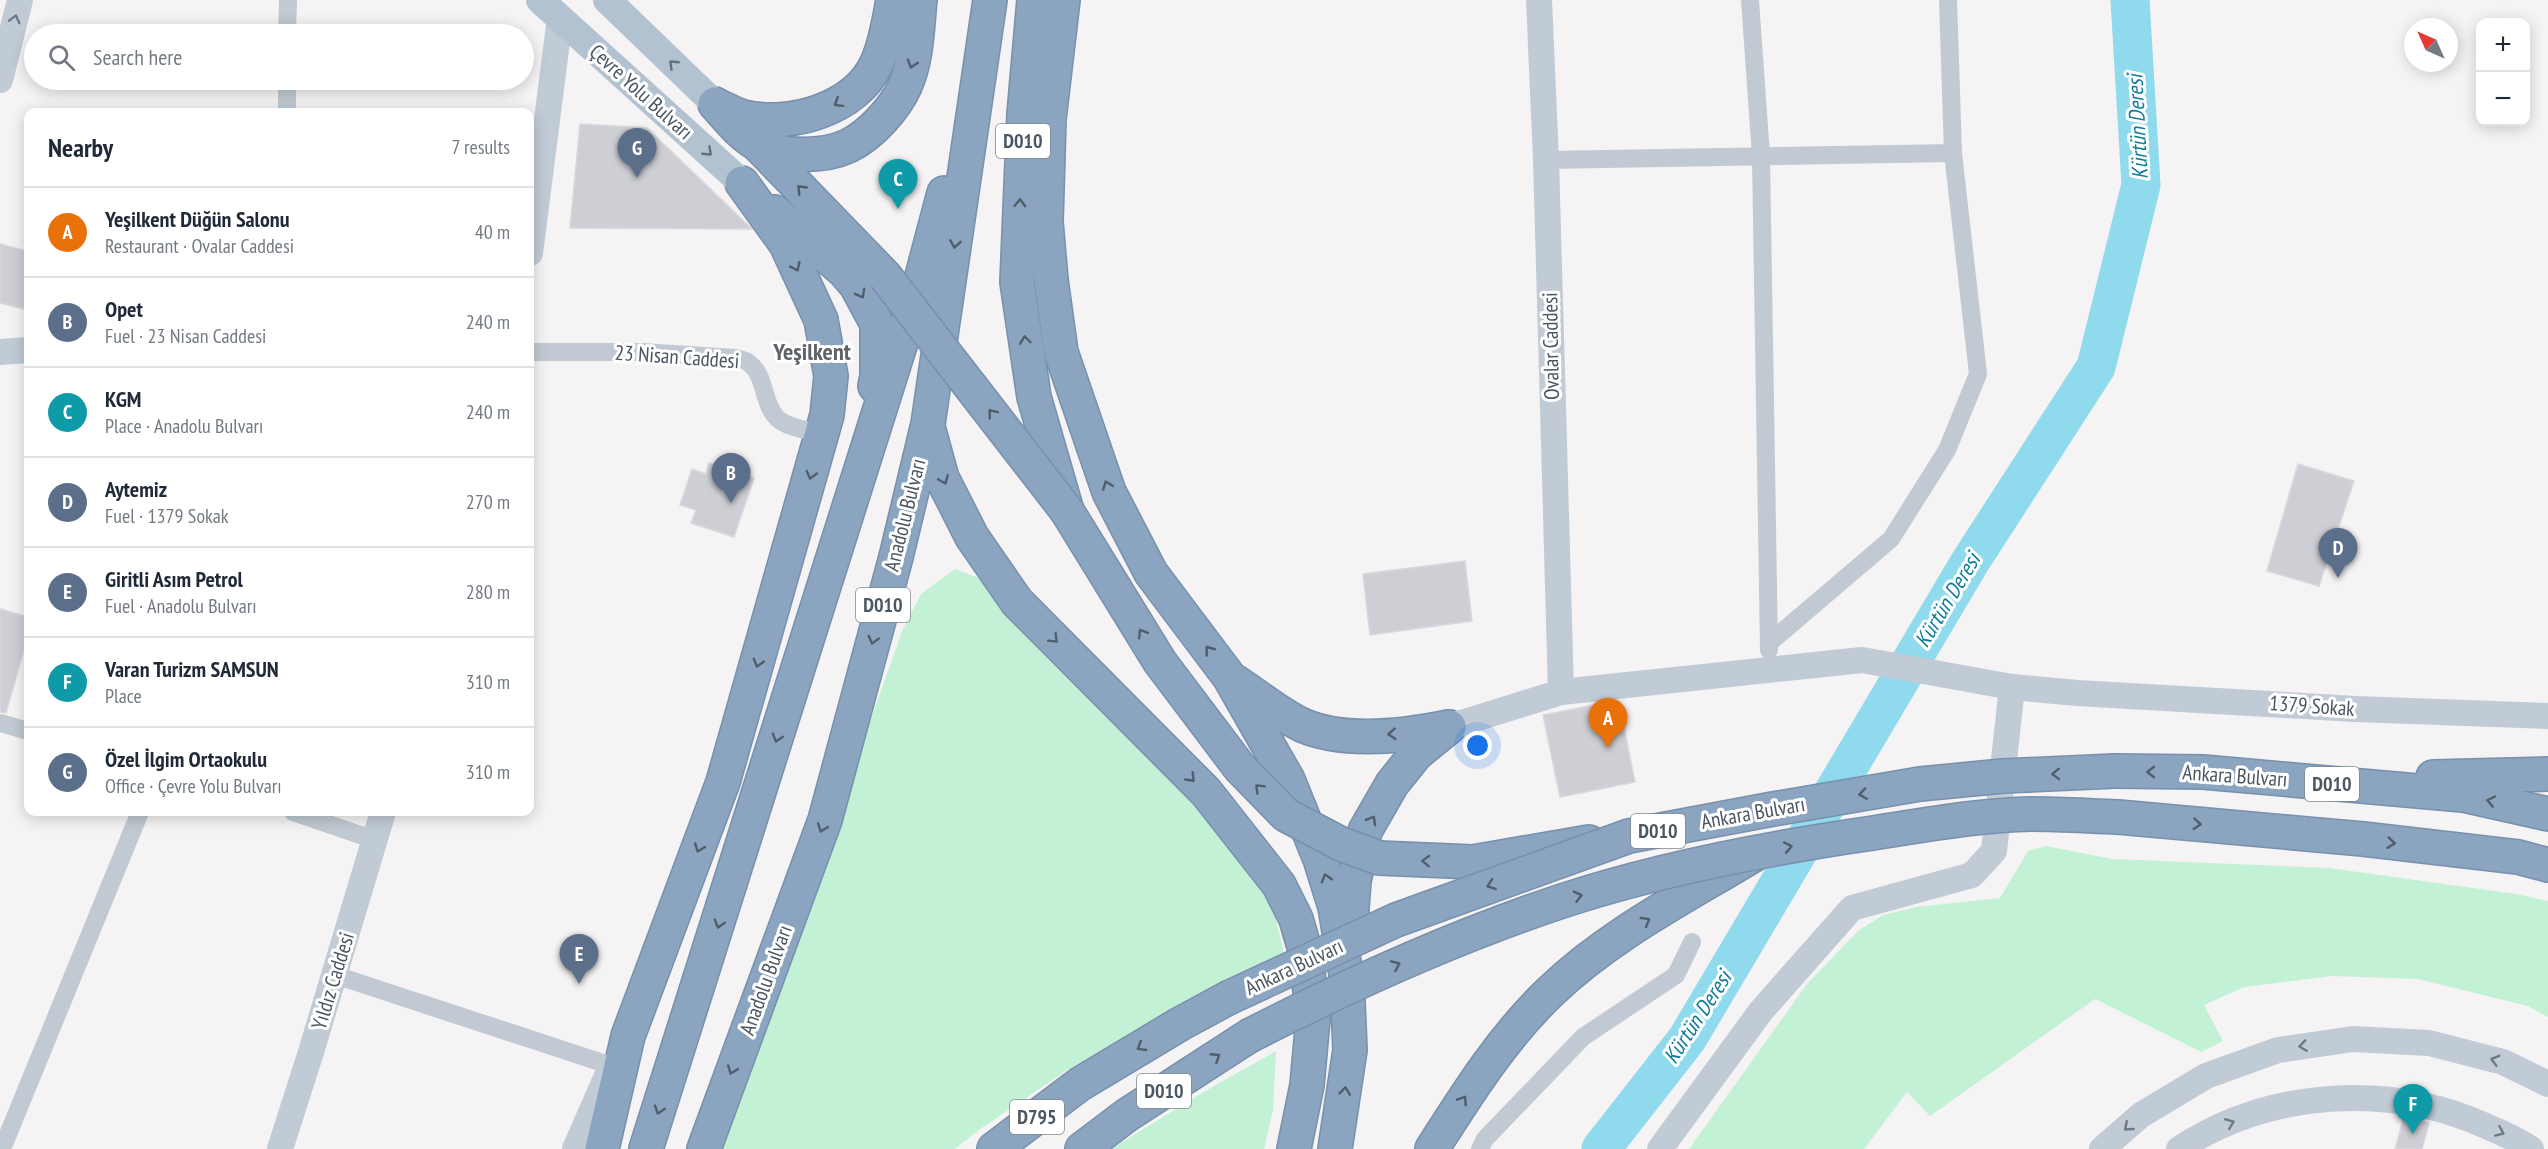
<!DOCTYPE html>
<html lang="en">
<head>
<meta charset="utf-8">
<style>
	:root { --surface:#fff; --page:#f2f2f3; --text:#1f2937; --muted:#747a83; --line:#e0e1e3; --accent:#1a73e8 }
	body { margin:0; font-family:"PT Sans Narrow",sans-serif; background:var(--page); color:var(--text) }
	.controls { position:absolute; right:18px; top:18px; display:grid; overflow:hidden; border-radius:12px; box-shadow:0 3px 15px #0003 }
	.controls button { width:54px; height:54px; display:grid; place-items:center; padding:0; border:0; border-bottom:2px solid var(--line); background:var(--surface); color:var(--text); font:30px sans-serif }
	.compass { position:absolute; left:2404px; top:18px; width:54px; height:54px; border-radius:50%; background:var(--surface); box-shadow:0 3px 15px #0003; rotate:315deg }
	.you { position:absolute; left:1478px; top:746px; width:21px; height:21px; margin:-15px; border:4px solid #fff; border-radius:50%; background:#1a73e8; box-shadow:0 0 0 9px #1a73e833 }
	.badge { display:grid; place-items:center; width:39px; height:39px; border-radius:50%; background:var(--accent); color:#fff; font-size:20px; font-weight:700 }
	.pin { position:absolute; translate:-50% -50px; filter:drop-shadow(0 2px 3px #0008) }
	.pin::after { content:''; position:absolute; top:32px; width:21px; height:18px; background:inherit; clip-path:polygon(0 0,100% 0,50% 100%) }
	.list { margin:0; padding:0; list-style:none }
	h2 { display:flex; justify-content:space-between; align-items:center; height:78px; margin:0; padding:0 24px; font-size:26px }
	h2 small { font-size:20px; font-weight:400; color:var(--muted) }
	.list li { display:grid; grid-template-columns:39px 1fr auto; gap:18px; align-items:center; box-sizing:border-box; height:90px; padding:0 24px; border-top:2px solid var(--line) }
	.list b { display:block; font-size:22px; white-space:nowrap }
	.list p { margin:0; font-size:20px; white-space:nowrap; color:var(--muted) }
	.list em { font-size:20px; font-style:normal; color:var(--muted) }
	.icon { flex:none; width:33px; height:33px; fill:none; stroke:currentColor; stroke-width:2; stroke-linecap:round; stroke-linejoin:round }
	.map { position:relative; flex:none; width:2548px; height:1149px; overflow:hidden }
	.search { position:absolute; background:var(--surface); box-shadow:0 3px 15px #0003; left:24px; top:24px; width:510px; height:66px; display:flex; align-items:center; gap:15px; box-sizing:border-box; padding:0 21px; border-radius:33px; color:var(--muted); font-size:22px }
	.panel { position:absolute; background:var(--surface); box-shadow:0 3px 15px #0003; left:24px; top:108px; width:510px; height:708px; border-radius:12px }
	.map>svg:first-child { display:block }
	.green { fill:#c3f1d5 }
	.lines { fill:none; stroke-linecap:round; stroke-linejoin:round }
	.river { stroke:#90daee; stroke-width:39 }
	.building { fill:#cdcfd5; stroke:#d7d9de; stroke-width:1.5 }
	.highway-casing { stroke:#7690ad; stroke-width:36 }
	.street { stroke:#c1cad2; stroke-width:18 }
	.secondary { stroke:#c1cbd6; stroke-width:26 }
	.primary { stroke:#b3c2d1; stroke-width:28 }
	.highway { stroke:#8ba5c1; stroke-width:33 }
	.highway-bridge-casing { stroke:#7690ad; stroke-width:36; stroke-linecap:butt }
	.highway-bridge { stroke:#8ba5c1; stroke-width:33 }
	.oneway { stroke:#6e7984 }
	.oneway2 { stroke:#64717d }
	.oneway3 { stroke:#505e6b }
	.labels { text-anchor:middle; stroke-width:6; stroke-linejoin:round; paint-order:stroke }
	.shield { fill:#fff; stroke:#808990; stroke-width:1.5 }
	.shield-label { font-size:20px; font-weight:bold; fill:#4a5661 }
	.street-label { font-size:21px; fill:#4a5661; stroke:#fff }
	.water-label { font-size:22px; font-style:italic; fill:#0c7c9b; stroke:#fff }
	.quarter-label { font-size:24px; font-weight:bold; fill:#5f6368; stroke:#fff }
</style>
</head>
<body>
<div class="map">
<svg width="2548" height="1149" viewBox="0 0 2548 1149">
	<rect width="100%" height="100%" fill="#f5f3f3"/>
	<g class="green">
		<path d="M955,569L984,580L1193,797L1268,886L1285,958L1072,1067L980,1129L955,1149H717L903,629L921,594Z"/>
		<path d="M2046,846L2112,859L2329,868L2516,894L2548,901V1017L2528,1006L2418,979L2332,976L2244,987L2204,1005L2223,1041L2201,1052L2095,999L1930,1116L1907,1092L1864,1149H1689L1807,984L1858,931L1883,915L1916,907L2000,898L2028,851Z"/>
		<path d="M1276,1051L1273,1110L1264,1149H1111L1207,1090Z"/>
	</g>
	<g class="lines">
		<path class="river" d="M1601,1149L1687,1039L1970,562L2096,367L2141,185L2130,0"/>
	</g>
	<g class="building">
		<path d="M580,124L647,128L752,229L570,228Z"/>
		<path d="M0,244L28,251V310L0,303Z"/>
		<path d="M709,463L754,478L734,537L691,523L696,510L680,505L692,469L706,474Z"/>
		<path d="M2298,464L2354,481L2319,586L2267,571Z"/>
		<path d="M1465,561L1472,621L1370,635L1363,574Z"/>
		<path d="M0,609L28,617V636L6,713L0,712Z"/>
		<path d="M1610,702L1614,724L1623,722L1635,782L1560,797L1543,715Z"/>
		<path d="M2404,1117L2429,1123L2422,1149H2395Z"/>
	</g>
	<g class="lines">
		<defs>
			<g id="highway">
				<path d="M1034,0L1024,114L1017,282L1034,397L1067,511"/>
				<path d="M1063,0L1049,119L1046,222L1051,280L1061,352L1109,492L1151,573L1230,678L1288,780L1320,859L1335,907L1347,980L1350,1050L1335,1149"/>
				<path d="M715,104C728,118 741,136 759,145C781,158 825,157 848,146C871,135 895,108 905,86C917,59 917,29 920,0"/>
				<path d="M718,106C726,109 735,115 744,117C790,128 856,109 877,63C886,43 889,21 893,0"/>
				<path d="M759,146L885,276"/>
				<path d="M775,212L844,271L856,285L877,324V376L875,386"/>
				<path d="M928,427L942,478L972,537L1017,602L1206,792L1279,885L1296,919L1306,954L1313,1019L1307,1085L1294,1149"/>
				<path d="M1236,682C1256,695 1280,715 1302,725C1345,744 1405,736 1449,727"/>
				<path d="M2115,771L2203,772L2463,795L2548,814"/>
				<path d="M2433,777L2548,774"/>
				<path d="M2118,817L2363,839L2518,857L2548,865"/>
				<path d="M1379,858L1473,862L1589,842"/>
				<path d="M1350,935L1354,881L1365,831L1392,784L1416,754L1449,727"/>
				<path d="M602,1149L628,1036L723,782L827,415L831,376L821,320L786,244L742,183"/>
				<path d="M646,1149L922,276L944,193"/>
				<path d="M704,1149L825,820L896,557L928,424L990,0"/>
				<path d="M994,1149L1080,1084L1180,1024L1228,998"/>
				<path d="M1082,1149L1127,1115L1249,1036"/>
				<path d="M1432,1149C1467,1094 1502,1038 1550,992C1609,935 1686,896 1755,854"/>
			</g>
		</defs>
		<use href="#highway" class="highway-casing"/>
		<g class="street">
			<path d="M1750,0L1761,156L1769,650"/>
			<path d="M287,34L288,0"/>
			<path d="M287,112V80"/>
			<path d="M1546,160L1953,153"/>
			<path d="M530,352H642L735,358C739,359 746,360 749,363C766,375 762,403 777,418C788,428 807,430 822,434"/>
			<path d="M1769,643L1891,539L1947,450L1978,374L1953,153L1948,0"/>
			<path d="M0,723L28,731"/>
			<path d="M293,812L375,840"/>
			<path d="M335,975L612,1066"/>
			<path d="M2,1149L140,812"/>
			<path d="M1480,1149L1485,1139L1583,1037L1676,975L1692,942"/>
		</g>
		<g class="secondary">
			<path d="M1539,0L1546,160L1561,692"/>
			<path d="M0,80L20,0"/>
			<path d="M530,253L560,18"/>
			<path d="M0,352L28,350"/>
			<path d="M1449,727L1561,692L1862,660L2012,687L2077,693L2355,709L2548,716"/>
			<path d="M280,1149L311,1052L383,812"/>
			<path d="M575,1149L610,1069"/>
			<path d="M1660,1149L1761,1011L1852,908L1972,875L1994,851L2012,687"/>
			<path d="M2102,1149L2141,1115L2206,1076L2278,1050L2353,1039L2429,1043L2503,1062L2548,1084"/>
			<path d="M2179,1149C2268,1090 2389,1082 2486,1126C2502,1133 2517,1139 2531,1149"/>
		</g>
		<g class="primary">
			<path d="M540,0L742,183"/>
			<path d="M607,0L715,104"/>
		</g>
		<use href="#highway" class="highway"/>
		<defs>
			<g id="highway-bridge">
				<path d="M885,276L1067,511L1160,662L1240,768L1286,815L1341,844L1379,858"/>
				<path d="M1228,998L1396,920L1629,836L1773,809L1920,784L2003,776L2115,771"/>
				<path d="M1249,1036C1350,984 1454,937 1562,901C1662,868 1769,848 1873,833C1925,825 1979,815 2032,814C2060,814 2089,816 2118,817"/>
			</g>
		</defs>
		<use href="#highway-bridge" class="highway-bridge-casing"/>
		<use href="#highway-bridge" class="highway-bridge"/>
	</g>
	<defs><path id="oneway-chevron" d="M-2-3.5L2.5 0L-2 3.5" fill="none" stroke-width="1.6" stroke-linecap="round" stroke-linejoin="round" transform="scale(1.5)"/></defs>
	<g class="oneway">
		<use href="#oneway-chevron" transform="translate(15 19) rotate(-76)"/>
		<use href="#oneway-chevron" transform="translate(2303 1046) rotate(172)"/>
		<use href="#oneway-chevron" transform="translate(2495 1060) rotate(-164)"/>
		<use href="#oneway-chevron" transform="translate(2230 1123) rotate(-22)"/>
		<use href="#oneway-chevron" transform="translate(2128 1127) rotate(139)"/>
		<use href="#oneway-chevron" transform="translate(2500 1132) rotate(24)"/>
	</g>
	<g class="oneway2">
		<use href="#oneway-chevron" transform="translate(673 64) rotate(-136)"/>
		<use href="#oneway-chevron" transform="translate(708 152) rotate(43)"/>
	</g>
	<g class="oneway3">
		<use href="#oneway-chevron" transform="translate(912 64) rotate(107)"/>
		<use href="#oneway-chevron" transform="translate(838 103) rotate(148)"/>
		<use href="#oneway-chevron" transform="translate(801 189) rotate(-134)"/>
		<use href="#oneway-chevron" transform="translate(1020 203) rotate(-88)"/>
		<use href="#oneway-chevron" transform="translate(955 244) rotate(99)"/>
		<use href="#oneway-chevron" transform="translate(796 267) rotate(65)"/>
		<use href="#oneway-chevron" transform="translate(861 294) rotate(62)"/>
		<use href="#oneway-chevron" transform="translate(1025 340) rotate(-98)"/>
		<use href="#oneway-chevron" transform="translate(992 413) rotate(-128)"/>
		<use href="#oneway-chevron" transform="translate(811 475) rotate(105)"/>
		<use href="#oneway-chevron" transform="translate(944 480) rotate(68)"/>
		<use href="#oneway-chevron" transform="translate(1107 485) rotate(-111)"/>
		<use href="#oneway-chevron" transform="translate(1142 633) rotate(-122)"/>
		<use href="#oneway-chevron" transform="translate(1054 639) rotate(45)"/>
		<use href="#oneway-chevron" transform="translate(873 640) rotate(105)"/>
		<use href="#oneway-chevron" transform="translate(1209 650) rotate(-127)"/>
		<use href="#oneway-chevron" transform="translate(758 663) rotate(106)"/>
		<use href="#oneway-chevron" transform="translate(1392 734) rotate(176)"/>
		<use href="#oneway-chevron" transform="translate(777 738) rotate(107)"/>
		<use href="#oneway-chevron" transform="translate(2151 772) rotate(-180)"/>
		<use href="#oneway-chevron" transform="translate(2056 774) rotate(178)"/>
		<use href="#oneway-chevron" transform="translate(1191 778) rotate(46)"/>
		<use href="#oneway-chevron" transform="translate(1259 788) rotate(-135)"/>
		<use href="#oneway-chevron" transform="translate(1863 794) rotate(171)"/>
		<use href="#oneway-chevron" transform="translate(2491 801) rotate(-168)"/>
		<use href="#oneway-chevron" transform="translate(1372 820) rotate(-60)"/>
		<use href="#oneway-chevron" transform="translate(2197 824) rotate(5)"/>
		<use href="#oneway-chevron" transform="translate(822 828) rotate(110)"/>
		<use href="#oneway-chevron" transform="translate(2391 843) rotate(7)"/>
		<use href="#oneway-chevron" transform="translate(1788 847) rotate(-11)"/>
		<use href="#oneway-chevron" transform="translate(699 848) rotate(110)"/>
		<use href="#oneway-chevron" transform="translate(1426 861) rotate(-178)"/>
		<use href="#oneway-chevron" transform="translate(1326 878) rotate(-107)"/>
		<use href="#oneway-chevron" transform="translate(1491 885) rotate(160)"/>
		<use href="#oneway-chevron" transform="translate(1578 896) rotate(-15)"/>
		<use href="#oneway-chevron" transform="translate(1646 921) rotate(-31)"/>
		<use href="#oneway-chevron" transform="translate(719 924) rotate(107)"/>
		<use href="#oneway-chevron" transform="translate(1396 965) rotate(-24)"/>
		<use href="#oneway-chevron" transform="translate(1141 1047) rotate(149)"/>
		<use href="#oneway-chevron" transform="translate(1216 1057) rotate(-33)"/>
		<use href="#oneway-chevron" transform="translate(732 1070) rotate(110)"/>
		<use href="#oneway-chevron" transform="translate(1345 1091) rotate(-83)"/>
		<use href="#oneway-chevron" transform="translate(1463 1100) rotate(-57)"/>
		<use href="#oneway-chevron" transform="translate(659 1110) rotate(108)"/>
	</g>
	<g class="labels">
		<g class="shield">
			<rect x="996" y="124" width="54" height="34" rx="4.5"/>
			<rect x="856" y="588" width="54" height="34" rx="4.5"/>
			<rect x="2305" y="767" width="54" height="34" rx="4.5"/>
			<rect x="1631" y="814" width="54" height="34" rx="4.5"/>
			<rect x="1137" y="1074" width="54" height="34" rx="4.5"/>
			<rect x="1010" y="1100" width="54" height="34" rx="4.5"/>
		</g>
		<g class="shield-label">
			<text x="1023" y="148">D010</text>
			<text x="883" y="612">D010</text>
			<text x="2332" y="791">D010</text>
			<text x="1658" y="838">D010</text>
			<text x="1164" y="1098">D010</text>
			<text x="1037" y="1124">D795</text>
		</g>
		<g class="street-label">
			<text transform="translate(641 92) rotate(42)" y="7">Çevre Yolu Bulvarı</text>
			<text transform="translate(1551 346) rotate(-91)" y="7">Ovalar Caddesi</text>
			<text transform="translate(677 357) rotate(4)" y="7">23 Nisan Caddesi</text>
			<text transform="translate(905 515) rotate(-76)" y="7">Anadolu Bulvarı</text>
			<text transform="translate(2312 706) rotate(4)" y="7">1379 Sokak</text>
			<text transform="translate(2235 776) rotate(4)" y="7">Ankara Bulvarı</text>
			<text transform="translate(1753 813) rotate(-10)" y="7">Ankara Bulvarı</text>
			<text transform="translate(1294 967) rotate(-25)" y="7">Ankara Bulvarı</text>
			<text transform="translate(766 980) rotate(-70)" y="7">Anadolu Bulvarı</text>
			<text transform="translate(333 981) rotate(-73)" y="7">Yıldız Caddesi</text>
		</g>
		<g class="water-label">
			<text transform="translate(2137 127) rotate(-93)" y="8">Kürtün Deresi</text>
			<text transform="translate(1947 600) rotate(-59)" y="8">Kürtün Deresi</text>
			<text transform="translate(1697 1017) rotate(-57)" y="8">Kürtün Deresi</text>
		</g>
		<g class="quarter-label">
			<text x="812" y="360">Yeşilkent</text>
		</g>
	</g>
</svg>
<div class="controls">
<button>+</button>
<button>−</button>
</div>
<svg class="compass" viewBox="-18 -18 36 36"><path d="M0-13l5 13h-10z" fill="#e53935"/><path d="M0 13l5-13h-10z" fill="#747a83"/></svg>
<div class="you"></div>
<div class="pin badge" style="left:1608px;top:748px;background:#e8710a">A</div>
<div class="pin badge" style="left:731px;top:503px;background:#5c6f8a">B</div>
<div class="pin badge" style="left:898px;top:209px;background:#0f9aa8">C</div>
<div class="pin badge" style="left:2338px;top:578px;background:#5c6f8a">D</div>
<div class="pin badge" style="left:579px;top:984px;background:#5c6f8a">E</div>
<div class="pin badge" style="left:2413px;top:1134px;background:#0f9aa8">F</div>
<div class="pin badge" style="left:637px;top:178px;background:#5c6f8a">G</div>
<div class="search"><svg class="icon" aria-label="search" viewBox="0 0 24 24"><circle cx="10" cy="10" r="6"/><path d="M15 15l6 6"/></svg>Search here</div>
<section class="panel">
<h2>Nearby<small>7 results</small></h2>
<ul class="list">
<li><span class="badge" style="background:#e8710a">A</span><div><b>Yeşilkent Düğün Salonu</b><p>Restaurant · Ovalar Caddesi</p></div><em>40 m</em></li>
<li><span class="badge" style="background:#5c6f8a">B</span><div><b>Opet</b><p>Fuel · 23 Nisan Caddesi</p></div><em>240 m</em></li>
<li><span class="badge" style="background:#0f9aa8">C</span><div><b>KGM</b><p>Place · Anadolu Bulvarı</p></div><em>240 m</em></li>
<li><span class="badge" style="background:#5c6f8a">D</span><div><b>Aytemiz</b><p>Fuel · 1379 Sokak</p></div><em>270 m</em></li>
<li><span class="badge" style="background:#5c6f8a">E</span><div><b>Giritli Asım Petrol</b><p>Fuel · Anadolu Bulvarı</p></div><em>280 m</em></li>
<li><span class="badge" style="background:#0f9aa8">F</span><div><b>Varan Turizm SAMSUN</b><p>Place</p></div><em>310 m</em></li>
<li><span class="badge" style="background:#5c6f8a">G</span><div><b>Özel İlgim Ortaokulu</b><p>Office · Çevre Yolu Bulvarı</p></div><em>310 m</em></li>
</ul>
</section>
</div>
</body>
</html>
